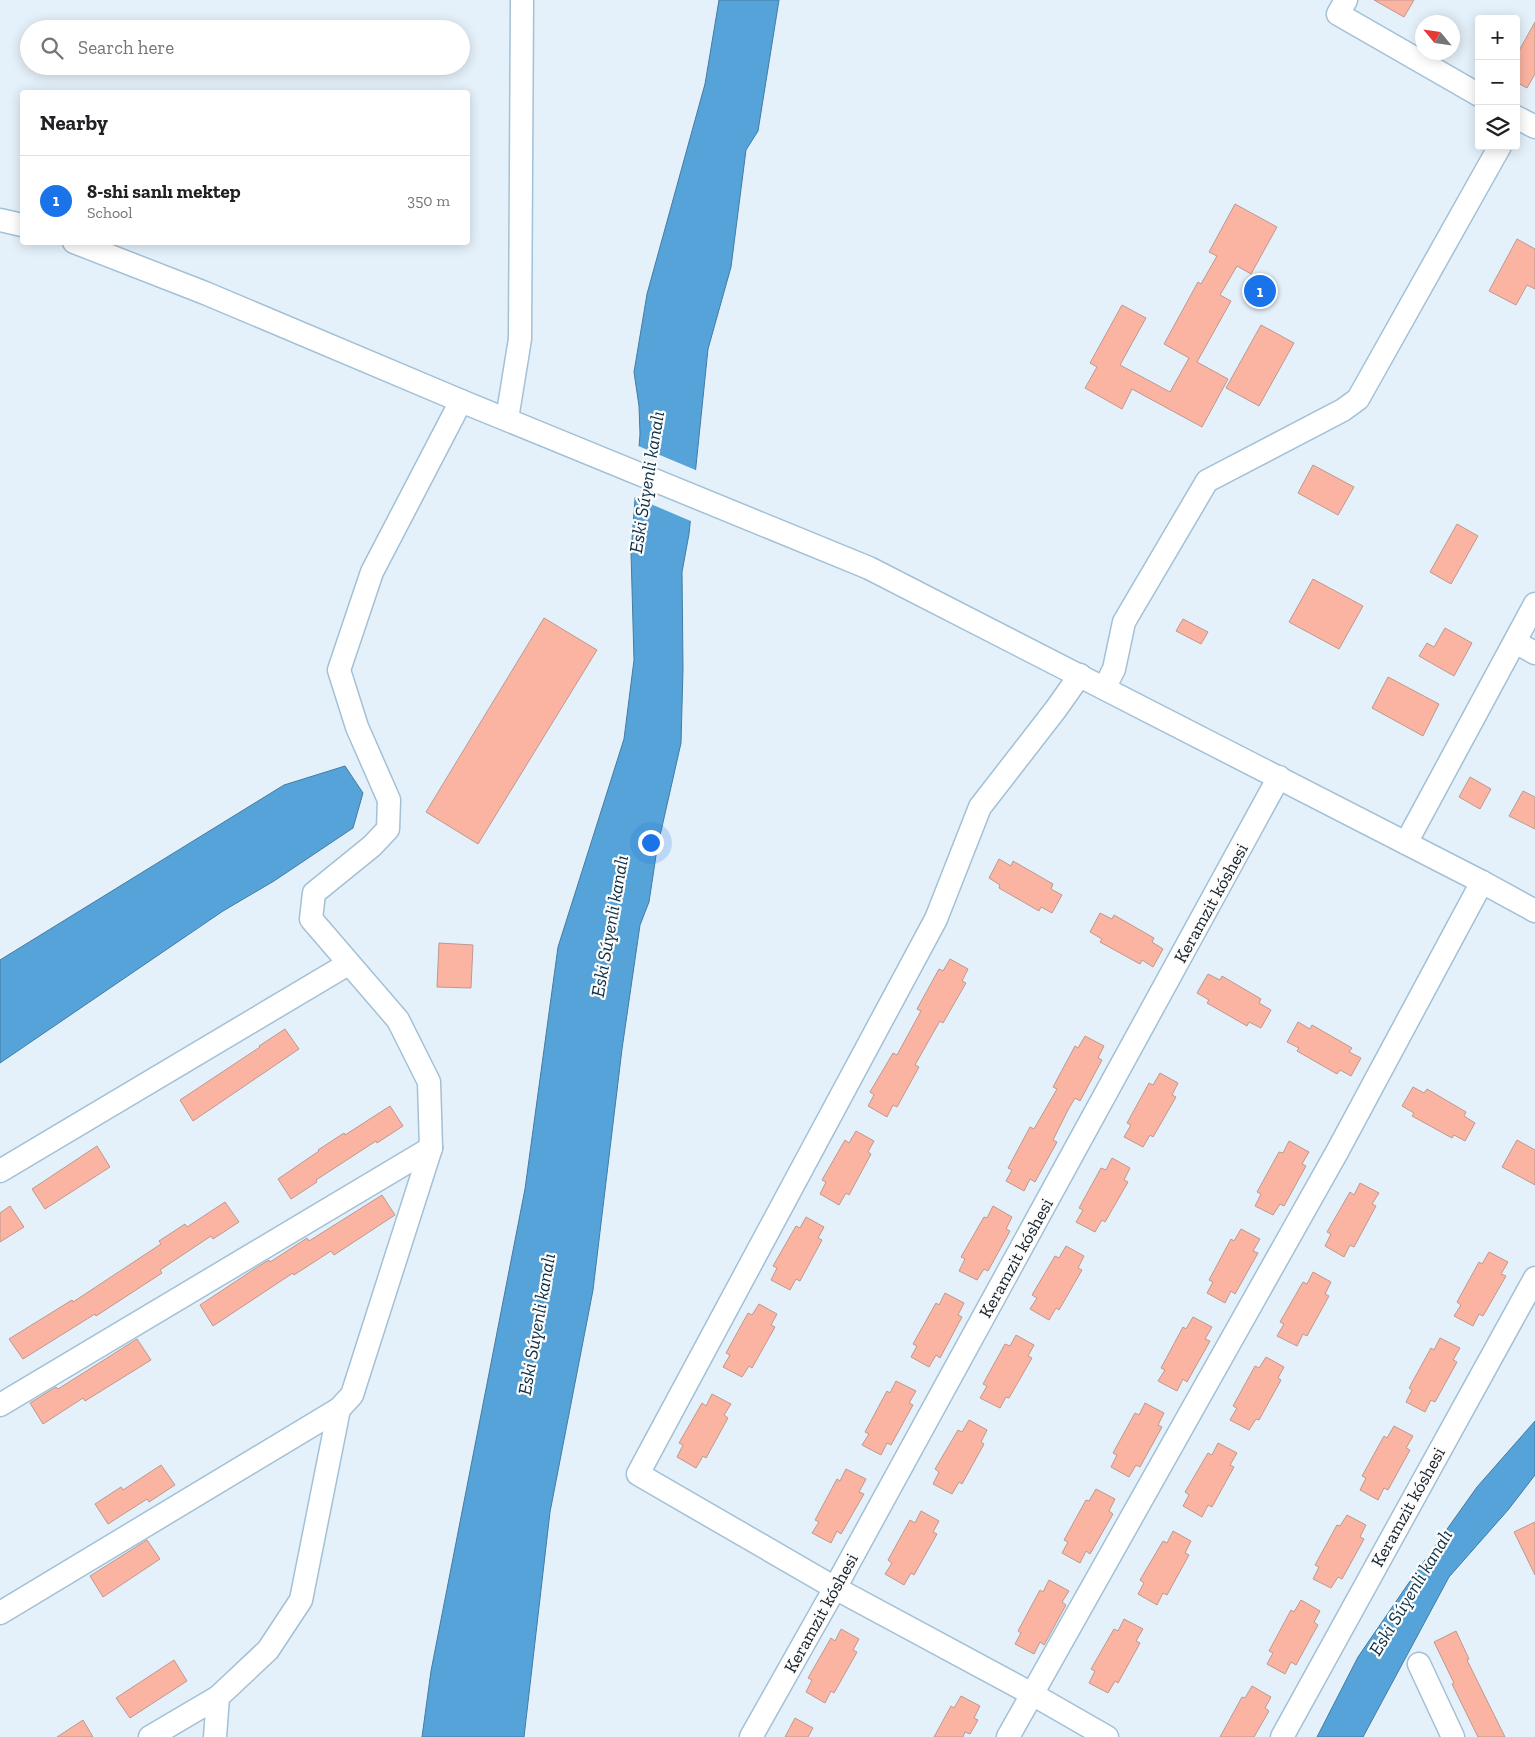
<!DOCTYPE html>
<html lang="en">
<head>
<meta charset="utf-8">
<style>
	:root { --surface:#fff; --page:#f2f2f2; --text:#202124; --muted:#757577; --line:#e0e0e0; --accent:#1a73e8 }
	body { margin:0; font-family:"Zilla Slab",serif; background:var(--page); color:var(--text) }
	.controls { position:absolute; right:15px; top:15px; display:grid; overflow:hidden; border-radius:5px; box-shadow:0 2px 12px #0003 }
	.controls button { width:45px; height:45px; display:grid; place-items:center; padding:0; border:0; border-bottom:1px solid var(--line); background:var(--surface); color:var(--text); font:25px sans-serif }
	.compass { position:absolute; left:1415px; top:15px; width:45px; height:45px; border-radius:50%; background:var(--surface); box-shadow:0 2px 12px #0003; rotate:299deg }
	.you { position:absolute; left:650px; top:842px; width:18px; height:18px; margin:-12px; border:4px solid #fff; border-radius:50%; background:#1a73e8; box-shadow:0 0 0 8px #1a73e833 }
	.badge { display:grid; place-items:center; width:32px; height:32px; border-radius:50%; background:var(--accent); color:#fff; font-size:16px; font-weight:700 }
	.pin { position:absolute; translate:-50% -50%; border:2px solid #fff; box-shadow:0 1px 5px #0006 }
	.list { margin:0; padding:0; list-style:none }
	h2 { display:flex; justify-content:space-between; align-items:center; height:65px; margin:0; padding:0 20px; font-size:21px }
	h2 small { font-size:16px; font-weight:400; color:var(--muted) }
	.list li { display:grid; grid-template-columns:32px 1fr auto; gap:15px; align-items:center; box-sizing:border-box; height:90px; padding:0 20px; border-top:1px solid var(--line) }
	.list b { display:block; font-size:19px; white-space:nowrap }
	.list p { margin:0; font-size:16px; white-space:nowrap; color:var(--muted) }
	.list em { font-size:16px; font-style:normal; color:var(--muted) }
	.icon { flex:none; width:28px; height:28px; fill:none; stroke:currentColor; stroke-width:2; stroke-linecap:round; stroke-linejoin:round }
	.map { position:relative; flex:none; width:1535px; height:1737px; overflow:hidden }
	.search { position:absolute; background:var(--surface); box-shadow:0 2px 12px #0003; left:20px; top:20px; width:450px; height:55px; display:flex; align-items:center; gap:12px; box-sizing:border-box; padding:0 18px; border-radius:28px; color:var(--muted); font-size:19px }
	.panel { position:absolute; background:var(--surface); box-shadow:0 2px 12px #0003; left:20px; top:90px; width:450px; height:155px; border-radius:5px }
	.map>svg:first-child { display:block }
	.water { fill:#55a3d8; stroke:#427ca4 }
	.pier { fill:#e5f1fa }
	.building { fill:#fcb4a2; stroke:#bd988f }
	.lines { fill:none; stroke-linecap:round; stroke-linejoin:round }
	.minor-casing { stroke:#a2c0d6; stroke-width:25 }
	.minor { stroke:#fff; stroke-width:22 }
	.labels { text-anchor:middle; stroke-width:4.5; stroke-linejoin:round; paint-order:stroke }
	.street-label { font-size:18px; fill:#152029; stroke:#fcfcfc }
	.water-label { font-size:19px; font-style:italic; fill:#092c42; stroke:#fcfcfc }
</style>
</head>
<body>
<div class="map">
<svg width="1535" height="1737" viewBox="0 0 1535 1737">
	<rect width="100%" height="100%" fill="#e5f1fa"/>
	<g class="water">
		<path d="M719,0H779L758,131L746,150L731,267L708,349L689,534L682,572L683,669L681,743L657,849L649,902L640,925L622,1049L593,1290L550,1512L524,1737H422L431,1671L525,1189L558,947L624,739L634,660L631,552L640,434L639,406L634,372L647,294L705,84Z"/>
		<path d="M345,766L363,793L353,828L274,881L223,911L0,1063V960L284,785Z"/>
		<path d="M1535,1421V1475L1508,1510L1449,1577L1363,1737H1317L1358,1657L1408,1584L1477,1487Z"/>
	</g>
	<path class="pier" d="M636,445L698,471L693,522L632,496Z"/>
	<g class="building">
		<path d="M1374,0H1414L1404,17Z"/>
		<path d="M1535,22V74L1527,88L1516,82V56Z"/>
		<path d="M1235,204L1277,227L1251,274L1237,266L1220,295L1231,301L1197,362L1228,379L1202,427L1132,389L1122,409L1085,388L1097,367L1090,363L1122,305L1146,318L1120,365L1170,392L1189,358L1164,344L1198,282L1201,284L1217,256L1209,252Z"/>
		<path d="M1517,239L1535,249V289L1527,285L1516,305L1489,291Z"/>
		<path d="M1261,325L1294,343L1259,406L1226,388Z"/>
		<path d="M1313,465L1354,487L1338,515L1298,493Z"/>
		<path d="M1457,524L1478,536L1451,584L1430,572Z"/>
		<path d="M1313,579L1363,606L1339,649L1289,622Z"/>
		<path d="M544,618L597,650L478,844L426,812Z"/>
		<path d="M1183,619L1208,632L1201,644L1176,631Z"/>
		<path d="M1445,628L1472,643L1454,676L1419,656L1427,643L1434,647Z"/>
		<path d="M1388,677L1439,704L1423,736L1372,708Z"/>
		<path d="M1470,777L1491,789L1480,809L1459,797Z"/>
		<path d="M1523,791L1535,797V829L1509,816Z"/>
		<path d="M999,859L1011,866L1013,861L1053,884L1051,889L1062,895L1052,913L1041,907L1039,911L999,888L1000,885L989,878Z"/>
		<path d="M1100,913L1112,919L1114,915L1154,938L1152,942L1163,949L1153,967L1142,960L1140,964L1100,942L1102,939L1090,932Z"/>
		<path d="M439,943L473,945L471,988L437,987Z"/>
		<path d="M950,959L968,969L962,981L966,983L943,1023L940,1021L933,1033L915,1065L919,1067L897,1107L893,1105L887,1117L868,1106L874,1095L870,1092L893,1053L897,1055L921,1011L917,1009L939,969L943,971Z"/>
		<path d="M1208,974L1220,980L1222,976L1261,999L1259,1003L1271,1010L1261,1028L1249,1022L1247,1026L1207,1003L1209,1000L1197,993Z"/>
		<path d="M1298,1022L1310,1029L1312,1025L1352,1048L1349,1052L1361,1058L1351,1076L1340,1070L1337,1074L1297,1051L1299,1048L1287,1042Z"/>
		<path d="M285,1029L299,1049L193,1121L180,1100L260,1047L259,1046Z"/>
		<path d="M1085,1036L1104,1046L1098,1058L1102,1060L1080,1101L1075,1098L1068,1110L1053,1140L1057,1142L1035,1182L1030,1179L1024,1191L1006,1181L1012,1170L1008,1168L1030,1127L1034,1129L1057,1089L1053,1087L1075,1046L1078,1048Z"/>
		<path d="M1160,1073L1178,1083L1172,1095L1176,1097L1153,1137L1150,1135L1143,1147L1124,1137L1131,1125L1127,1123L1149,1083L1153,1085Z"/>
		<path d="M1413,1087L1424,1093L1427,1089L1466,1112L1464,1116L1475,1123L1465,1141L1454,1135L1452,1138L1412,1116L1414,1113L1402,1106Z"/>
		<path d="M390,1106L403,1126L377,1143L376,1141L316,1180L317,1182L291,1199L278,1179L319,1151L318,1150L344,1133L345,1135Z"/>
		<path d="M856,1131L874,1141L868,1152L871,1154L849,1195L846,1193L839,1205L820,1194L826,1182L822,1180L845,1140L849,1143Z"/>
		<path d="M1517,1140L1535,1150V1185L1502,1167Z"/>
		<path d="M1289,1141L1309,1152L1302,1164L1306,1166L1284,1206L1280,1204L1273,1215L1255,1206L1261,1194L1257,1192L1279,1152L1283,1153Z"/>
		<path d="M97,1146L110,1167L45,1209L32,1189Z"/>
		<path d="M1112,1158L1130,1168L1124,1180L1128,1182L1105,1222L1102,1220L1095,1232L1076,1222L1083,1210L1079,1208L1101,1168L1106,1170Z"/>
		<path d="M1360,1183L1379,1193L1372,1204L1376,1206L1354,1247L1350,1245L1344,1257L1325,1246L1331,1234L1327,1232L1350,1192L1354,1195Z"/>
		<path d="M382,1195L395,1215L334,1255L331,1251L294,1275L293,1273L213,1326L200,1305L259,1266L269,1260L270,1262L307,1238L309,1241Z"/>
		<path d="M225,1202L239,1222L213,1239L211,1236L160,1270L162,1273L96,1316L95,1314L23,1359L9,1339L72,1300L73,1302L161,1244L159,1241L185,1224L187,1227Z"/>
		<path d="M10,1206L24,1227L0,1242V1213Z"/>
		<path d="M993,1206L1012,1217L1006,1229L1010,1231L988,1271L984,1269L977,1280L959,1271L965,1259L961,1257L984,1217L987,1218Z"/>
		<path d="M806,1217L824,1227L818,1238L822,1240L800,1281L796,1279L790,1290L771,1280L777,1268L773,1266L796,1226L800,1228Z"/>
		<path d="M1241,1229L1260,1239L1253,1251L1258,1253L1235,1294L1231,1291L1225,1303L1207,1293L1213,1282L1209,1280L1231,1239L1234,1241Z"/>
		<path d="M1066,1246L1084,1256L1078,1268L1082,1270L1059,1310L1056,1308L1049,1320L1030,1309L1037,1298L1032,1295L1055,1256L1059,1258Z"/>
		<path d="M1489,1252L1508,1262L1501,1274L1506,1276L1483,1316L1479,1314L1473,1326L1454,1316L1461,1305L1457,1302L1479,1262L1482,1264Z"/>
		<path d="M1313,1272L1331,1282L1325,1294L1329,1296L1307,1336L1303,1334L1297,1346L1277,1336L1284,1324L1280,1322L1303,1282L1307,1284Z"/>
		<path d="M945,1293L964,1303L958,1315L962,1317L940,1358L936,1355L929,1367L911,1357L917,1346L913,1344L936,1303L939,1305Z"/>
		<path d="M759,1304L777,1314L771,1325L775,1327L752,1368L749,1366L742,1377L723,1367L730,1355L726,1353L748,1313L752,1315Z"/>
		<path d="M1193,1317L1212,1327L1205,1339L1210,1341L1187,1382L1183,1379L1177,1391L1158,1381L1165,1370L1161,1368L1183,1327L1186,1329Z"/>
		<path d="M1016,1335L1034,1345L1028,1356L1032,1358L1009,1398L1006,1397L1000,1408L980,1398L987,1386L983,1384L1005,1344L1010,1346Z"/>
		<path d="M1440,1338L1460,1348L1453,1360L1457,1362L1435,1402L1431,1400L1425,1412L1406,1402L1412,1390L1409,1388L1431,1348L1434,1350Z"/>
		<path d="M137,1339L151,1360L85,1401L83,1398L43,1424L30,1403L56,1387L58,1389Z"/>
		<path d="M1266,1357L1284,1367L1278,1378L1281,1380L1259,1420L1256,1419L1249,1430L1230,1420L1237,1408L1233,1406L1255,1366L1259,1368Z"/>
		<path d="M896,1381L916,1391L909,1403L913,1405L891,1445L887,1443L881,1455L862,1445L869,1434L865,1432L887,1391L890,1393Z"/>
		<path d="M712,1394L731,1404L724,1415L728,1418L706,1458L703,1456L696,1468L677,1457L683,1445L679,1443L702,1403L706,1406Z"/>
		<path d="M1145,1403L1164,1413L1158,1425L1162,1427L1140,1467L1136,1465L1129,1477L1111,1467L1117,1455L1113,1453L1135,1413L1139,1415Z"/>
		<path d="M969,1420L987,1430L981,1442L984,1444L962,1484L959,1482L952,1494L933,1484L939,1472L935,1469L958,1430L962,1432Z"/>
		<path d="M1394,1426L1413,1436L1406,1448L1410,1450L1388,1490L1384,1488L1378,1500L1360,1490L1366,1478L1362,1476L1384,1436L1387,1438Z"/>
		<path d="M1218,1443L1237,1453L1230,1465L1234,1467L1212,1507L1208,1505L1202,1517L1183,1506L1189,1495L1185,1492L1208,1453L1212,1455Z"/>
		<path d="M161,1465L175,1485L149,1502L147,1499L108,1524L95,1504L121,1487L123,1490Z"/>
		<path d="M846,1469L866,1479L859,1492L864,1494L841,1534L837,1531L831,1543L812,1533L819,1522L815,1520L837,1479L840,1481Z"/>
		<path d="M1096,1489L1115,1499L1109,1511L1113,1514L1090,1554L1086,1551L1080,1563L1062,1553L1068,1542L1064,1540L1086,1500L1089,1501Z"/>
		<path d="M921,1511L939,1521L933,1532L937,1534L914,1575L911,1573L904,1585L885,1574L892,1563L888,1560L910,1520L915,1523Z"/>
		<path d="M1347,1515L1366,1525L1360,1537L1364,1539L1342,1579L1338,1577L1331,1588L1313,1579L1319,1567L1315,1565L1337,1525L1340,1526Z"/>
		<path d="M1535,1522V1575L1514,1532Z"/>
		<path d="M1173,1531L1191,1541L1185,1553L1189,1555L1167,1595L1163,1593L1157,1605L1138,1594L1144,1583L1140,1580L1163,1541L1167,1543Z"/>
		<path d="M147,1540L160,1559L103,1597L90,1576Z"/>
		<path d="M1049,1580L1069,1591L1062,1602L1066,1605L1044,1645L1040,1642L1034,1654L1015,1644L1021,1633L1018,1631L1040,1590L1043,1592Z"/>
		<path d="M1301,1600L1320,1611L1314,1622L1318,1625L1296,1665L1291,1662L1285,1674L1267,1664L1273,1653L1269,1651L1291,1610L1294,1612Z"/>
		<path d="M1124,1619L1143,1629L1136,1641L1140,1643L1118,1683L1115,1681L1108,1693L1089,1683L1095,1671L1091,1669L1114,1629L1118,1631Z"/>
		<path d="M841,1629L859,1639L853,1650L857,1652L834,1693L831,1691L825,1703L806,1692L812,1680L808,1678L831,1638L835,1641Z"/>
		<path d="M1456,1631L1469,1659L1467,1660L1505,1737H1478L1452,1684L1454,1683L1434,1642Z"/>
		<path d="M174,1660L187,1681L130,1718L116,1698Z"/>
		<path d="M1252,1686L1271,1697L1265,1708L1269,1711L1254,1737H1220L1242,1697L1245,1698Z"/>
		<path d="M961,1696L980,1706L974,1718L978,1720L970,1734L965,1732L963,1737H934L951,1706L954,1708Z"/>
		<path d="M795,1718L813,1728L808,1737H785Z"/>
		<path d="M83,1720L93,1737H57Z"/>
	</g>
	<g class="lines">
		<defs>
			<g id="minor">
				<path d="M1346,0L1338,14L1479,95"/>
				<path d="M1516,117L1535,127"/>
				<path d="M0,220L22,225"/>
				<path d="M74,242L205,293L461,401L869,568L1482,882L1535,911"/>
				<path d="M507,419L520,339L522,0"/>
				<path d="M1515,642L1535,653"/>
				<path d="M1080,675L1056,709L980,807L936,919L638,1474L835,1588L1032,1694L1107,1737"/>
				<path d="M1105,687L1114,669L1124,622L1207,481L1343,410L1358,399L1500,146"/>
				<path d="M1406,843L1535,604"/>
				<path d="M0,1171L348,964"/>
				<path d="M0,1405L431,1148"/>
				<path d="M0,1613L339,1409"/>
				<path d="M1419,1664L1453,1737"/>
				<path d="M150,1737L218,1697"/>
				<path d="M215,1737L218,1697L268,1650L301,1600L339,1409L352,1395L431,1148L429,1082L398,1020L311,919L314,893L372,846L388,829L389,800L357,727L339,670L372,572L461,401"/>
				<path d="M751,1737L835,1588L1279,777"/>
				<path d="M1008,1737L1337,1152L1482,882"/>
				<path d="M1282,1737L1535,1278"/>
			</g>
		</defs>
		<use href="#minor" class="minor-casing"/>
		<use href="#minor" class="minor"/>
	</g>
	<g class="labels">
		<g class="street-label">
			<text transform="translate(1211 903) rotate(-61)" y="6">Keramzit kóshesi</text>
			<text transform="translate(1016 1258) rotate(-61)" y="6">Keramzit kóshesi</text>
			<text transform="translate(1408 1507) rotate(-61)" y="6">Keramzit kóshesi</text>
			<text transform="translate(821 1613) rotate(-61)" y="6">Keramzit kóshesi</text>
		</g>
		<g class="water-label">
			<text transform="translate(646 482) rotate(-81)" y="7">Eski Súyenli kanalı</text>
			<text transform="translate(609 926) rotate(-80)" y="7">Eski Súyenli kanalı</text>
			<text transform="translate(536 1324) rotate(-80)" y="7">Eski Súyenli kanalı</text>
			<text transform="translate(1410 1592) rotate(-59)" y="7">Eski Súyenli kanalı</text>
		</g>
	</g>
</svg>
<div class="controls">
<button>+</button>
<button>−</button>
<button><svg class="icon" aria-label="layers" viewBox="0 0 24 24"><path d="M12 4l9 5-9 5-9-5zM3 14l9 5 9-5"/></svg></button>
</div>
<svg class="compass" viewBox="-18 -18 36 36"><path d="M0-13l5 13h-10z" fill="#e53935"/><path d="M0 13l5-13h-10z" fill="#757577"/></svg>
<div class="you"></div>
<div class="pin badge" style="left:1260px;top:291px">1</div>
<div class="search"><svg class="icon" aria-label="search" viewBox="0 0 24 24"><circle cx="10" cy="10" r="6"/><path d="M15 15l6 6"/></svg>Search here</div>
<section class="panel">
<h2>Nearby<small></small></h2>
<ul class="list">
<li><span class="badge">1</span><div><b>8-shi sanlı mektep</b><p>School</p></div><em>350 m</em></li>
</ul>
</section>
</div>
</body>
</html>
